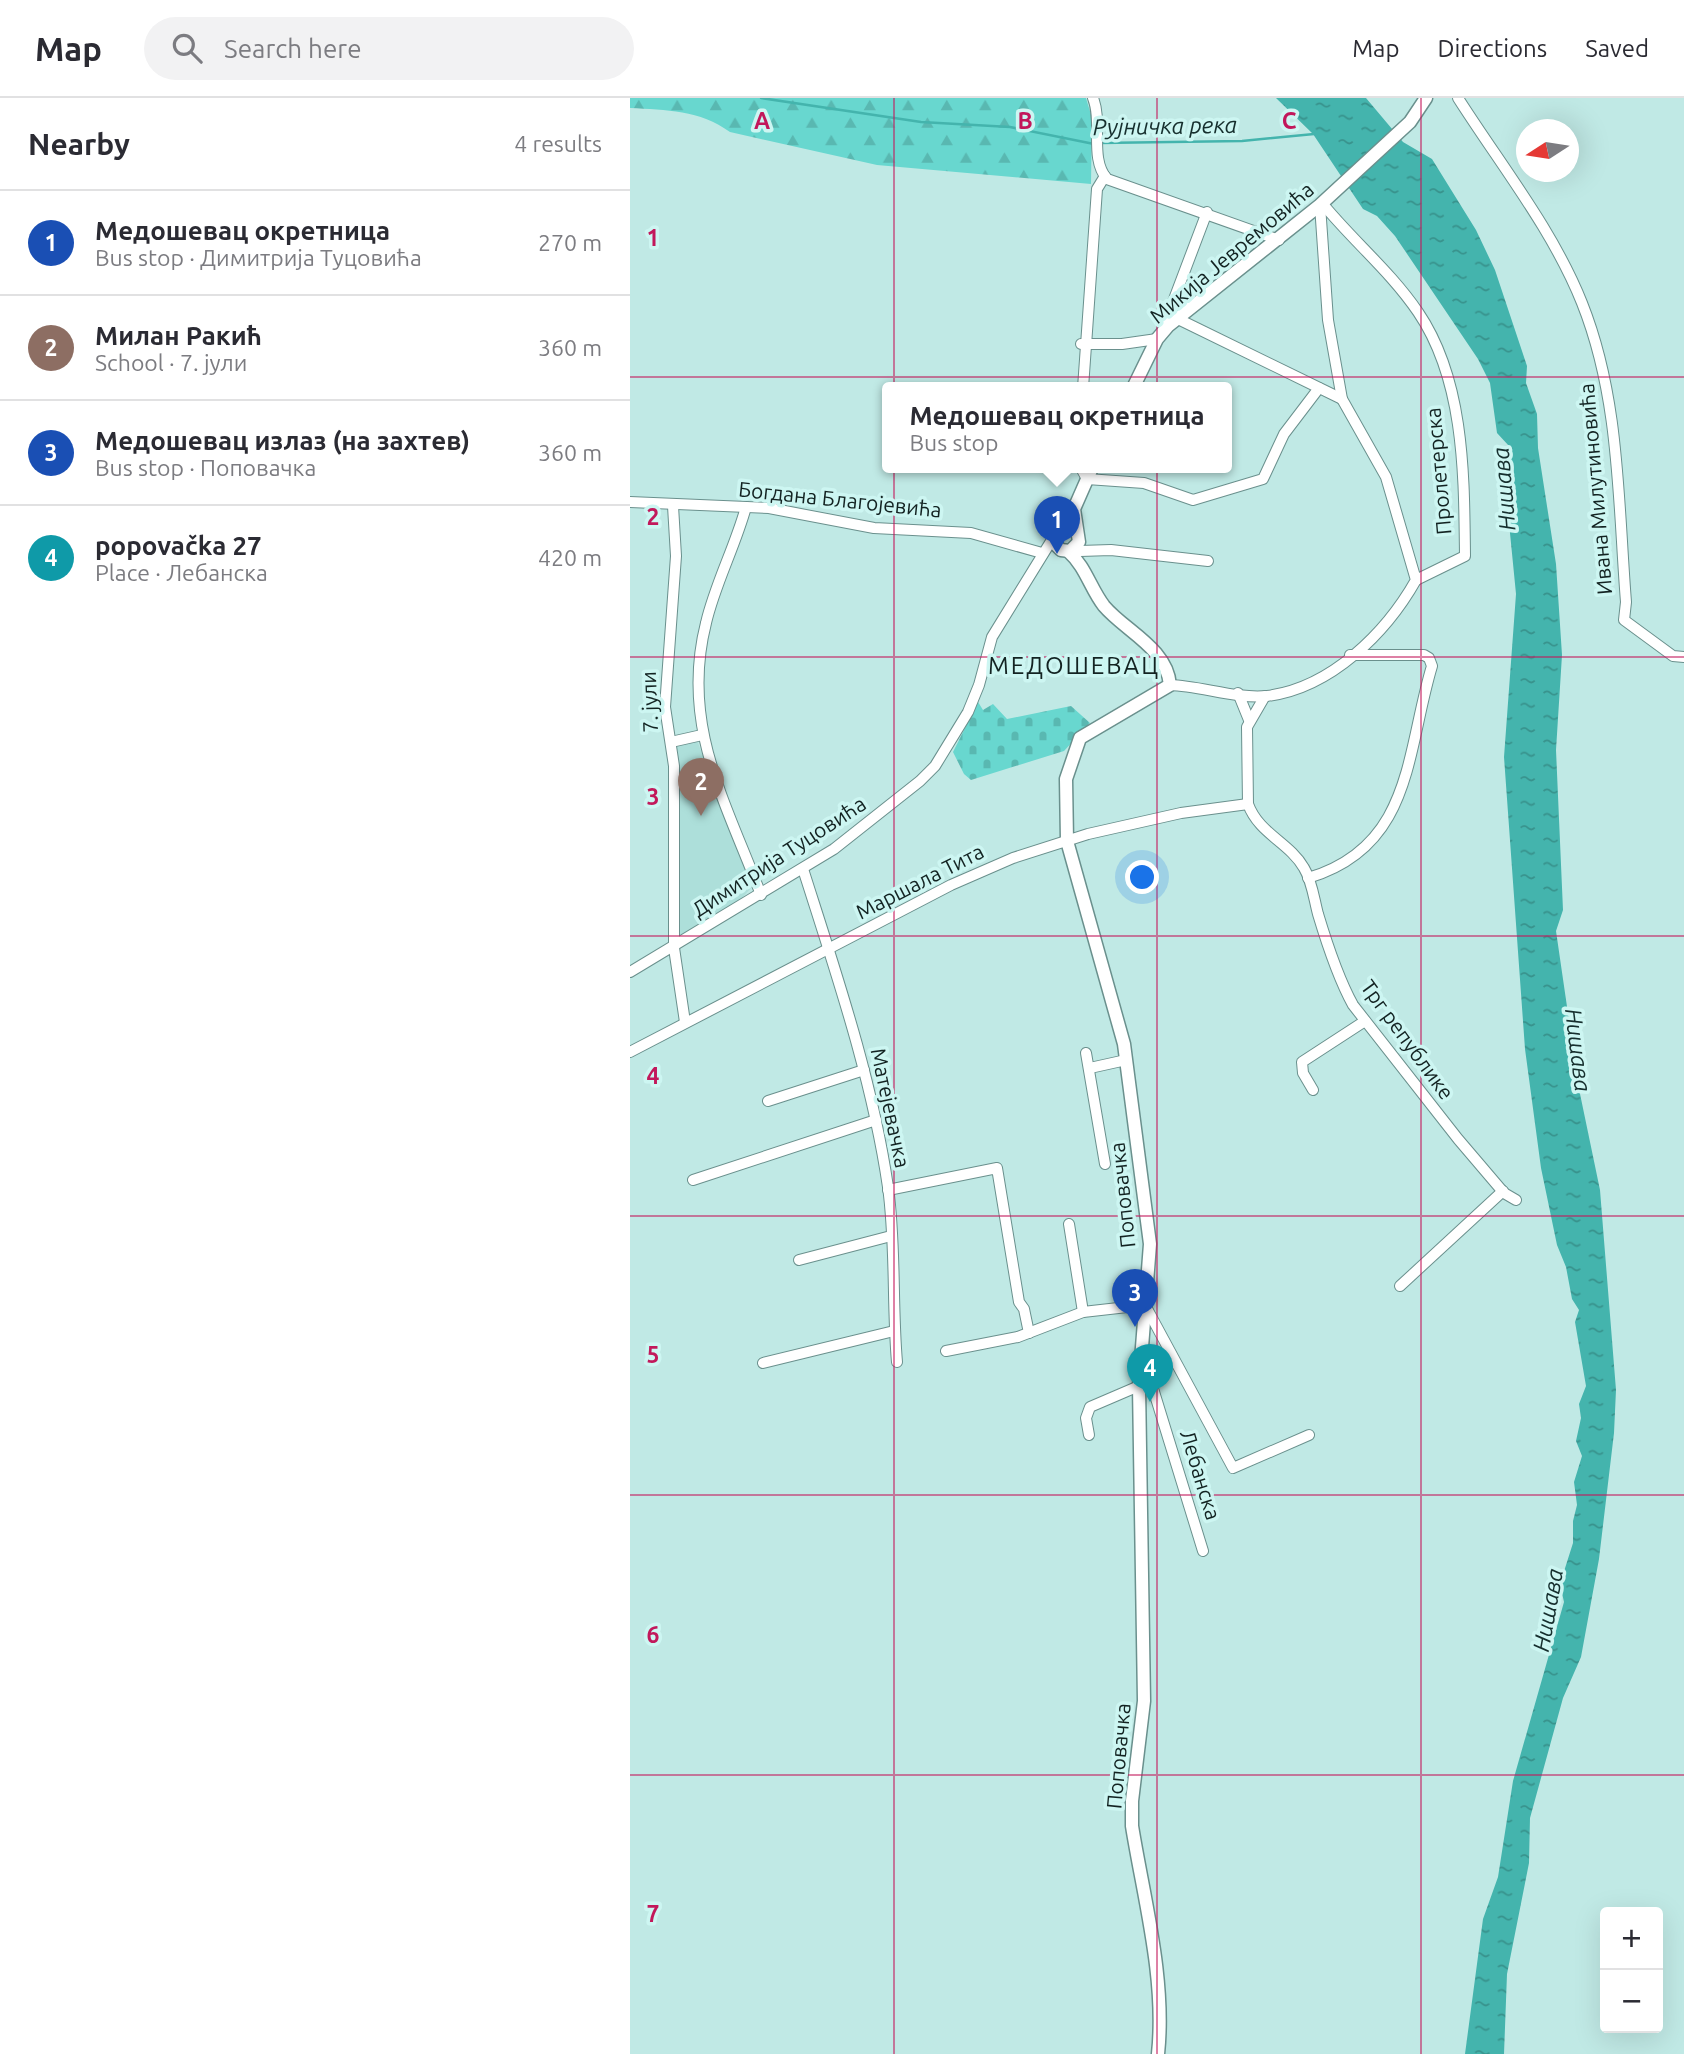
<!DOCTYPE html>
<html lang="en">
<head>
<meta charset="utf-8">
<style>
	:root { --surface:#fff; --page:#f2f2f3; --text:#2b2b33; --muted:#7c7c81; --line:#e1e1e2; --accent:#942e00 }
	body { margin:0; font-family:Ubuntu,sans-serif; background:var(--page); color:var(--text) }
	.controls { position:absolute; right:21px; bottom:21px; display:grid; overflow:hidden; border-radius:7px; box-shadow:0 7px 28px #0002 }
	.controls button { width:63px; height:63px; display:grid; place-items:center; padding:0; border:0; border-bottom:2px solid var(--line); background:var(--surface); color:var(--text); font:35px sans-serif }
	.compass { position:absolute; left:886px; top:21px; width:63px; height:63px; border-radius:50%; background:var(--surface); box-shadow:0 7px 28px #0002; rotate:258deg }
	.you { position:absolute; left:513px; top:780px; width:24px; height:24px; margin:-18px; border:5px solid #fff; border-radius:50%; background:#1a73e8; box-shadow:0 0 0 10px #1a73e833 }
	.badge { display:grid; place-items:center; width:46px; height:46px; border-radius:50%; background:var(--accent); color:#fff; font-size:23px; font-weight:700 }
	.pin { position:absolute; translate:-50% -58px; filter:drop-shadow(0 2px 4px #0008) }
	.pin::after { content:''; position:absolute; top:37px; width:24px; height:21px; background:inherit; clip-path:polygon(0 0,100% 0,50% 100%) }
	.popup { position:absolute; left:252px; top:284px; width:350px; height:91px; box-sizing:border-box; display:grid; place-content:center; border-radius:7px; background:var(--surface); filter:drop-shadow(0 2px 5px #0005); font-size:23px; white-space:nowrap; color:var(--muted) }
	.popup b { font-size:26px; color:var(--text) }
	.popup::after { content:''; position:absolute; left:50%; top:100%; margin-left:-14px; border:14px solid transparent; border-top-color:var(--surface) }
	.list { margin:0; padding:0; list-style:none }
	h2 { display:flex; justify-content:space-between; align-items:center; height:91px; margin:0; padding:0 28px; font-size:30px }
	h2 small { font-size:23px; font-weight:400; color:var(--muted) }
	.list li { display:grid; grid-template-columns:46px 1fr auto; gap:21px; align-items:center; box-sizing:border-box; height:105px; padding:0 28px; border-top:2px solid var(--line) }
	.list b { display:block; font-size:26px; white-space:nowrap }
	.list p { margin:0; font-size:23px; white-space:nowrap; color:var(--muted) }
	.list em { font-size:23px; font-style:normal; color:var(--muted) }
	.icon { flex:none; width:38px; height:38px; fill:none; stroke:currentColor; stroke-width:2; stroke-linecap:round; stroke-linejoin:round }
	.map { position:relative; flex:none; width:1054px; height:1956px; overflow:hidden }
	header { display:flex; align-items:center; gap:42px; box-sizing:border-box; height:98px; padding:0 35px; background:var(--surface); border-bottom:2px solid var(--line) }
	header strong { font-size:33px }
	nav { display:flex; gap:38px; margin-inline-start:auto; font-size:24px }
	.search { width:490px; height:63px; background:var(--page); display:flex; align-items:center; gap:18px; box-sizing:border-box; padding:0 24px; border-radius:38px; color:var(--muted); font-size:26px }
	main { display:flex }
	aside { flex:1; background:var(--surface) }
	.map>svg:first-child { display:block }
	.built { fill:#addfda }
	.forest { fill:url(#forest-firs) }
	.cemetery { fill:url(#cemetery-stones) }
	.water { fill:url(#water-ripples) }
	.lines { fill:none; stroke-linecap:round; stroke-linejoin:round }
	.stream { stroke:#44b4ad; stroke-width:2.5 }
	.minor-casing { stroke:#6a908d; stroke-width:12 }
	.tertiary-casing { stroke:#6a908d; stroke-width:15 }
	.minor { stroke:#fff; stroke-width:10 }
	.tertiary { stroke:#fff; stroke-width:12 }
	.grid { fill:none; stroke:#c2185b; stroke-width:2; stroke-opacity:0.55 }
	.labels { text-anchor:middle; stroke-width:7; stroke-linejoin:round; paint-order:stroke }
	.street-label { font-size:21px; fill:#132322; stroke:#cdf6f2 }
	.water-label { font-size:23px; font-style:italic; fill:#162f2e; stroke:#cdf6f2 }
	.quarter-label { font-size:24px; letter-spacing:2px; fill:#132322; stroke:#cdf6f2 }
	.grid-label { font-size:23px; text-anchor:middle; font-weight:bold; fill:#c2185b; stroke:#cdf6f2; stroke-width:7; stroke-linejoin:round; paint-order:stroke }
</style>
</head>
<body>
<header>
<strong>Map</strong>
<div class="search"><svg class="icon" aria-label="search" viewBox="0 0 24 24"><circle cx="10" cy="10" r="6"/><path d="M15 15l6 6"/></svg>Search here</div>
<nav><a>Map</a><a>Directions</a><a>Saved</a></nav>
</header>
<main>
<aside>
<h2>Nearby<small>4 results</small></h2>
<ul class="list">
<li><span class="badge" style="background:#1a4fb4">1</span><div><b>Медошевац окретница</b><p>Bus stop · Димитрија Туцовића</p></div><em>270 m</em></li>
<li><span class="badge" style="background:#8d6e63">2</span><div><b>Милан Ракић</b><p>School · 7. јули</p></div><em>360 m</em></li>
<li><span class="badge" style="background:#1a4fb4">3</span><div><b>Медошевац излаз (на захтев)</b><p>Bus stop · Поповачка</p></div><em>360 m</em></li>
<li><span class="badge" style="background:#0f9aa8">4</span><div><b>popovačka 27</b><p>Place · Лебанска</p></div><em>420 m</em></li>
</ul>
</aside>
<div class="map">
<svg width="1054" height="1956" viewBox="0 0 1054 1956">
	<defs>
		<pattern id="forest-firs" width="22" height="20" patternUnits="userSpaceOnUse" patternTransform="scale(1.75)"><rect width="22" height="20" fill="#68d7cf"/><path d="M5 1l3.5 6h-7zM16 11l3.5 6h-7z" fill="#59b8b1"/></pattern>
		<pattern id="cemetery-stones" width="16" height="16" patternUnits="userSpaceOnUse" patternTransform="scale(1.75)"><rect width="16" height="16" fill="#68d7cf"/><path d="M2 7V4a2 2 0 0 1 4 0v3zM10 15v-3a2 2 0 0 1 4 0v3z" fill="#59b8b1"/></pattern>
		<pattern id="water-ripples" width="26" height="14" patternUnits="userSpaceOnUse" patternTransform="scale(1.75)"><rect width="26" height="14" fill="#44b4ad"/><path d="M2 4q2-2 4 0t4 0M15 11q2-2 4 0t4 0" fill="none" stroke="#38928c"/></pattern>
	</defs>
	<rect width="100%" height="100%" fill="#c0e9e5"/>
	<path class="built" d="M67,642L122,789L112,800L53,837L48,835L46,647Z"/>
	<path class="forest" d="M0,0H456L462,20L461,86L247,67L100,34C70,12 36,12 0,10Z"/>
	<path class="cemetery" d="M348,604L353,612L363,606L377,621L441,608L460,625L434,653L341,682L334,676L323,654Z"/>
	<path class="water" d="M646,0H736L773,44L802,61L846,132L865,172L897,268L896,285L907,316L908,350L926,466L932,557L926,652L933,812L926,833L949,991L970,1092L986,1292L984,1335L969,1461L951,1559L933,1600L900,1720L899,1765L877,1876L874,1956H835L853,1821L868,1779L883,1683L934,1504L930,1486L943,1445V1423L947,1407L944,1384L952,1358L946,1343L951,1320L949,1306L956,1288L945,1224L949,1212L942,1201L936,1169L927,1147L911,1070L895,951L874,659L886,496L879,425L882,385L873,363L879,348L867,335L860,285L848,261L765,138L747,118L733,111L683,36Z"/>
	<g class="lines">
		<g class="stream">
			<path d="M131,0L291,24L380,29L464,46"/>
			<path d="M470,45L612,43L684,36"/>
		</g>
		<defs>
			<g id="minor">
				<path d="M463,0C473,25 459,60 477,81L649,142"/>
				<path d="M828,0C870,66 923,132 952,205C990,300 988,404 996,504L994,522L1043,558L1054,559"/>
				<path d="M692,105C723,143 760,173 788,214C835,283 834,378 835,458L786,482"/>
				<path d="M546,220L712,301"/>
				<path d="M538,228V217L577,114"/>
				<path d="M451,246H492L527,241"/>
				<path d="M453,290L467,91L475,78"/>
				<path d="M451,370L457,381L514,385L563,402L633,381L654,336L689,290"/>
				<path d="M0,404L139,410L244,430L341,435L412,455"/>
				<path d="M43,408L46,458L35,609L44,668V850L55,924"/>
				<path d="M116,409C105,449 85,486 76,525C50,627 96,704 131,797"/>
				<path d="M450,453L481,452L578,463"/>
				<path d="M540,587C571,588 606,601 637,598C701,590 756,535 786,482L756,379L712,301L698,222L690,107"/>
				<path d="M608,595L619,622"/>
				<path d="M635,598L617,629L618,706C629,736 659,744 674,770C682,783 684,801 688,816C697,846 708,880 723,907L828,1041L874,1095L886,1102"/>
				<path d="M41,644L72,637"/>
				<path d="M173,771C206,875 242,980 258,1089C266,1147 262,1207 267,1264"/>
				<path d="M678,780C783,749 776,654 802,568L799,560L794,557H720"/>
				<path d="M0,874L204,751L290,683L305,668L338,614L349,587L362,539L423,440"/>
				<path d="M0,954L321,787L383,760L458,736L551,715L618,706"/>
				<path d="M456,955L475,1066"/>
				<path d="M460,970L496,962"/>
				<path d="M683,992L673,975L672,964L735,923"/>
				<path d="M138,1003L234,972"/>
				<path d="M63,1082L246,1022"/>
				<path d="M258,1092L367,1070L389,1204L394,1211L399,1235"/>
				<path d="M439,1126L453,1214"/>
				<path d="M169,1162L261,1138"/>
				<path d="M770,1188L873,1093"/>
				<path d="M316,1253L388,1239L453,1214L515,1207L603,1370L679,1337"/>
				<path d="M133,1265L264,1233"/>
				<path d="M510,1280L521,1284L573,1453"/>
				<path d="M459,1337L456,1320L460,1309L509,1288"/>
			</g>
			<g id="tertiary">
				<path d="M503,290L527,241L538,228L690,107L780,24L796,0"/>
				<path d="M444,411L449,444L440,453L431,452L425,446V433L444,411L462,370"/>
				<path d="M438,453C456,469 460,490 474,508C495,533 537,550 540,587L450,640L436,681L437,743L494,946L520,1146L509,1288L514,1603L502,1703V1728C514,1802 536,1881 528,1956"/>
			</g>
		</defs>
		<use href="#minor" class="minor-casing"/>
		<use href="#tertiary" class="tertiary-casing"/>
		<use href="#minor" class="minor"/>
		<use href="#tertiary" class="tertiary"/>
	</g>
	<path class="grid" d="M264,0V1956M527,0V1956M791,0V1956M0,279H1054M0,559H1054M0,838H1054M0,1118H1054M0,1397H1054M0,1677H1054"/>
	<g class="labels">
		<g class="street-label">
			<text transform="translate(602 155) rotate(-40)" y="7">Микија Јевремовића</text>
			<text transform="translate(809 373) rotate(-95)" y="7">Пролетерска</text>
			<text transform="translate(966 391) rotate(-95)" y="7">Ивана Милутиновића</text>
			<text transform="translate(210 402) rotate(6)" y="7">Богдана Благојевића</text>
			<text transform="translate(20 604) rotate(-92)" y="7">7. јули</text>
			<text transform="translate(149 759) rotate(-33)" y="7">Димитрија Туцовића</text>
			<text transform="translate(290 784) rotate(-27)" y="7">Маршала Тита</text>
			<text transform="translate(777 942) rotate(54)" y="7">Трг републике</text>
			<text transform="translate(260 1010) rotate(78)" y="7">Матејевачка</text>
			<text transform="translate(493 1097) rotate(-96)" y="7">Поповачка</text>
			<text transform="translate(570 1377) rotate(73)" y="7">Лебанска</text>
			<text transform="translate(489 1658) rotate(-85)" y="7">Поповачка</text>
		</g>
		<g class="water-label">
			<text transform="translate(535 28) rotate(-1)" y="8">Рујничка река</text>
			<text transform="translate(874 391) rotate(-95)" y="8">Нишава</text>
			<text transform="translate(948 952) rotate(83)" y="8">Нишава</text>
			<text transform="translate(918 1512) rotate(-80)" y="8">Нишава</text>
		</g>
		<g class="quarter-label">
			<text x="444" y="576">МЕДОШЕВАЦ</text>
		</g>
	</g>
	<g class="grid-label">
		<text x="132" y="31">A</text>
		<text x="395" y="31">B</text>
		<text x="659" y="31">C</text>
		<text x="23" y="148">1</text>
		<text x="23" y="427">2</text>
		<text x="23" y="707">3</text>
		<text x="23" y="986">4</text>
		<text x="23" y="1265">5</text>
		<text x="23" y="1545">6</text>
		<text x="23" y="1824">7</text>
	</g>
</svg>
<div class="controls">
<button>+</button>
<button>−</button>
</div>
<svg class="compass" viewBox="-18 -18 36 36"><path d="M0-13l5 13h-10z" fill="#e53935"/><path d="M0 13l5-13h-10z" fill="#7c7c81"/></svg>
<div class="you"></div>
<div class="pin badge" style="left:427px;top:456px;background:#1a4fb4">1</div>
<div class="popup"><b>Медошевац окретница</b>Bus stop</div>
<div class="pin badge" style="left:71px;top:718px;background:#8d6e63">2</div>
<div class="pin badge" style="left:505px;top:1229px;background:#1a4fb4">3</div>
<div class="pin badge" style="left:520px;top:1304px;background:#0f9aa8">4</div>
</div>
</main>
</body>
</html>
